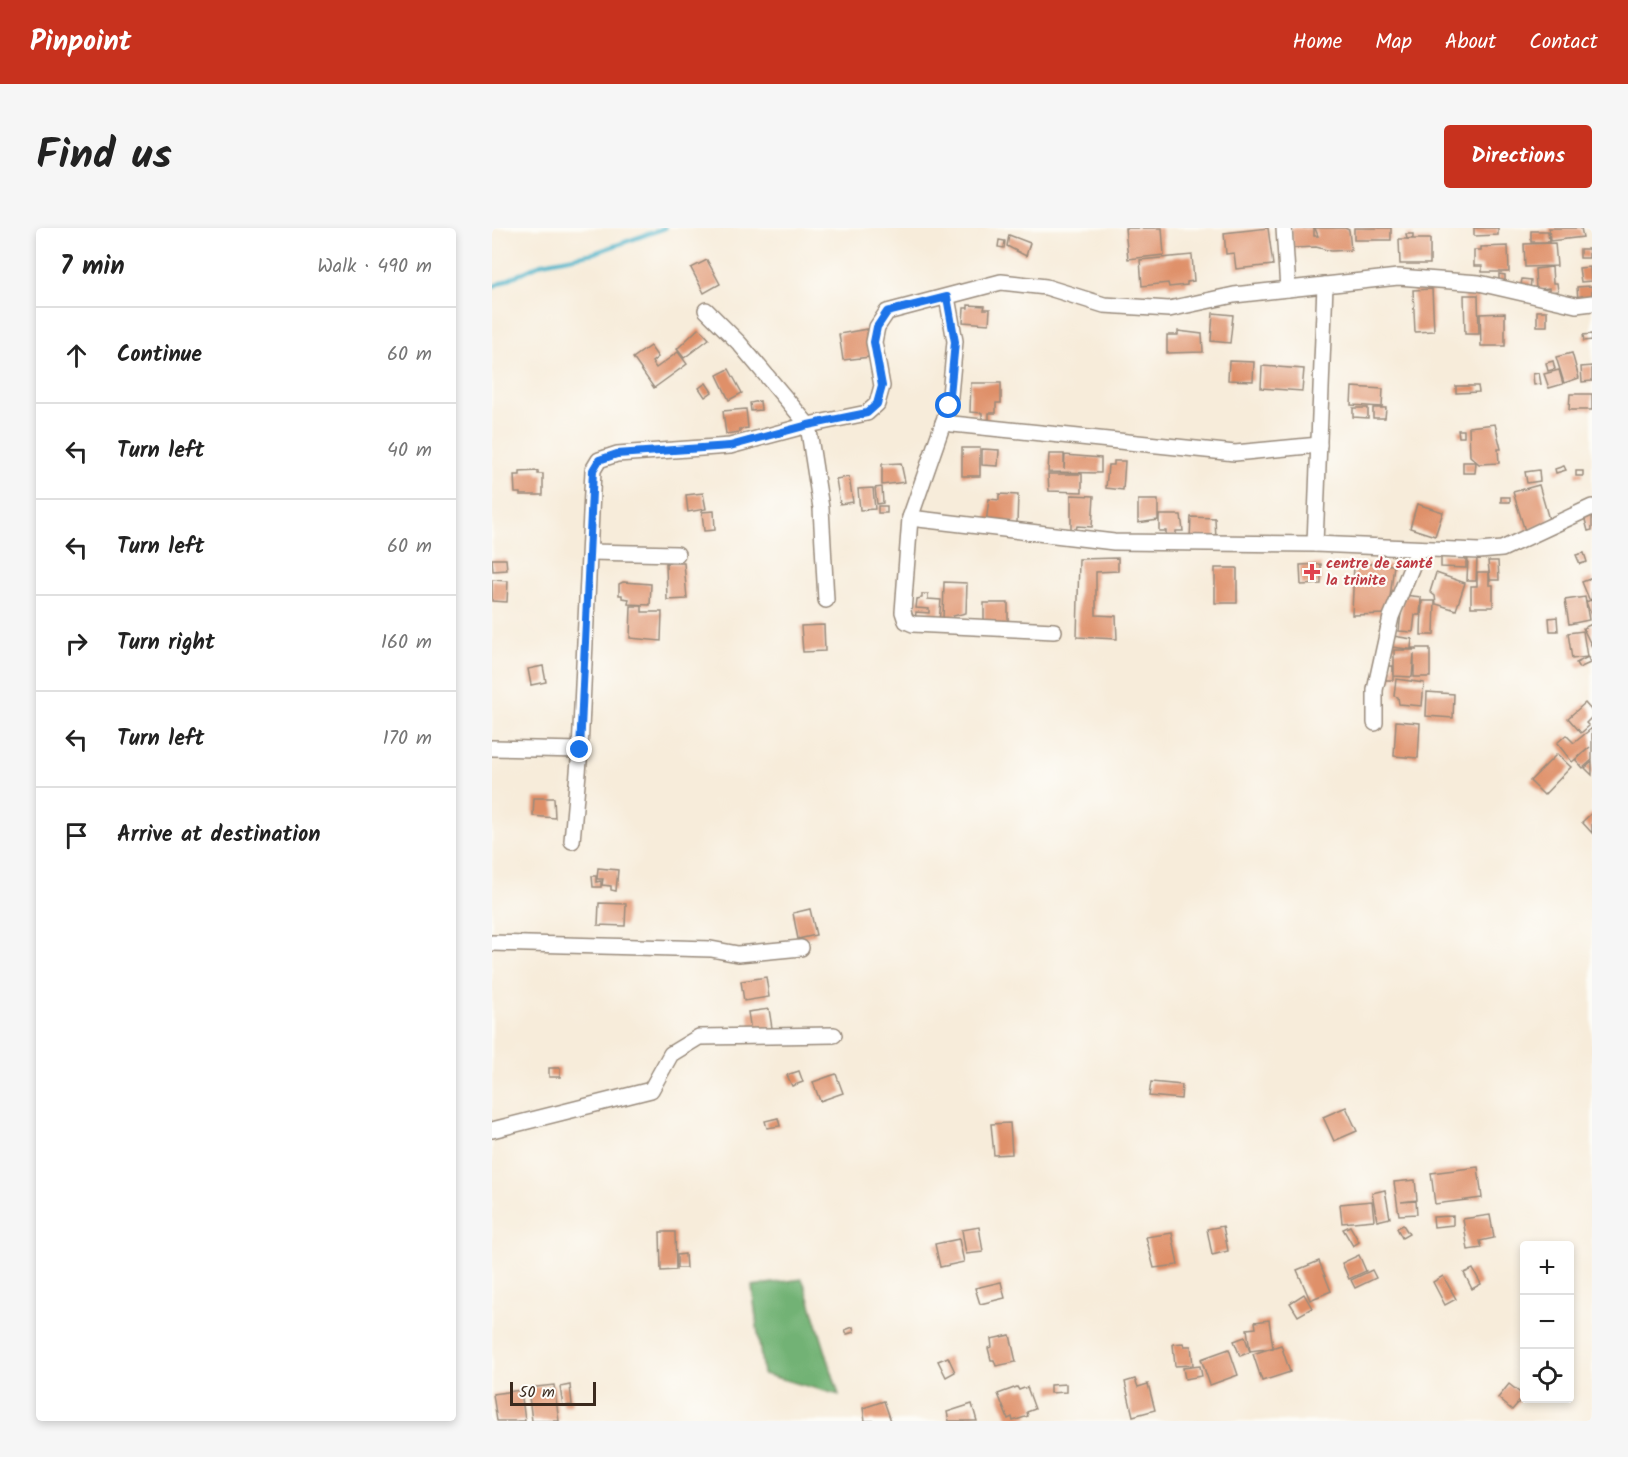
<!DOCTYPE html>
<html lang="en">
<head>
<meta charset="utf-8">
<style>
	:root { --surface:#fff; --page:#f6f6f6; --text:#222; --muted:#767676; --line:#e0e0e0; --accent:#c8321e }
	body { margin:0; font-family:Kalam,sans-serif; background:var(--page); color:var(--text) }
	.controls { position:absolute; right:18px; bottom:18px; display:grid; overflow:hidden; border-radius:6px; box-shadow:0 3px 9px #0003 }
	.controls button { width:54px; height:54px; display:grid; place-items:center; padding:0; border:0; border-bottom:2px solid var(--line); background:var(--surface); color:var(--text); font:30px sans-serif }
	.scale { position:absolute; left:18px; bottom:15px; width:86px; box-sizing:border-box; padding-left:6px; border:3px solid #3b2a1e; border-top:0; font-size:16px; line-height:21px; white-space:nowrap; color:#3b2a1e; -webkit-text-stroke:4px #fdfcf7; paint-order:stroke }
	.stop { position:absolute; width:18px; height:18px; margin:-14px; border:4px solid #1a73e8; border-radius:50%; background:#fff }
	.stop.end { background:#1a73e8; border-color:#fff; box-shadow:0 2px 6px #0008 }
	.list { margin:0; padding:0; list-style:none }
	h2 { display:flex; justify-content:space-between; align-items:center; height:78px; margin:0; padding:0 24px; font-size:26px }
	h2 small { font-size:20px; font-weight:400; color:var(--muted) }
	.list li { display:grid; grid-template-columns:39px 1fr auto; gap:18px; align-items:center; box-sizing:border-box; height:96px; padding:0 24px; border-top:2px solid var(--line) }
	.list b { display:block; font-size:22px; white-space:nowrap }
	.list em { font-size:20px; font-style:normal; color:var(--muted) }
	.icon { flex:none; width:33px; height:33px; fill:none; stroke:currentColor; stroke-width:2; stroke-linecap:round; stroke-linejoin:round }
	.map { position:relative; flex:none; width:1100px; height:1193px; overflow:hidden; border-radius:6px }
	header { display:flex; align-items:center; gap:36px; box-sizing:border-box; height:84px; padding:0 30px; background:var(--accent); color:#fff }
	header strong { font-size:28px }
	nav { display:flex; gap:33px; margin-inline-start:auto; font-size:21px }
	.intro { display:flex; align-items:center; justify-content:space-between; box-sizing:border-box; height:144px; padding:0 36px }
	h1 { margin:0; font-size:42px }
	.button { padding:15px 27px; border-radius:6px; background:var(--accent); color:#fff; font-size:21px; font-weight:700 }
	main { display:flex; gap:36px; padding:0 36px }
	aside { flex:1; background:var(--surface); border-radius:6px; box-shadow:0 3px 9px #0003 }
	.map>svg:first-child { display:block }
	.forest { fill:#72b274; stroke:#566e49; stroke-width:1.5 }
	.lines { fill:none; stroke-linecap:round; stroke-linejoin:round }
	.stream { stroke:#4ab3c9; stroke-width:4 }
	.building { fill:#df9069 }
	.minor-casing { stroke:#998b7c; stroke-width:18 }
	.minor { stroke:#fff; stroke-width:15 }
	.route { stroke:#1a73e8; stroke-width:8 }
	.health-dot { fill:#e0444e; stroke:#fdfcf7; stroke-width:2 }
	.labels { text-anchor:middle; stroke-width:4.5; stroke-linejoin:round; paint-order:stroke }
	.health-label { font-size:15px; font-weight:bold; fill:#be3a42; stroke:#fdfcf7; text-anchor:start }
</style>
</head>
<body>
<header>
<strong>Pinpoint</strong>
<nav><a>Home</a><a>Map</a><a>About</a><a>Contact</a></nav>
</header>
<div class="intro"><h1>Find us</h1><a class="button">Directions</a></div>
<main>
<aside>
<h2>7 min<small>Walk · 490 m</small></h2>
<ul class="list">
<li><svg class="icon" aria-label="ahead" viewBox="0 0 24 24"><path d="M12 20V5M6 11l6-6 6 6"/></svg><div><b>Continue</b></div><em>60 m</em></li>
<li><svg class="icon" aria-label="left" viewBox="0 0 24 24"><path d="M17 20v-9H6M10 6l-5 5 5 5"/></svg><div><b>Turn left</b></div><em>40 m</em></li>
<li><svg class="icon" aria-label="left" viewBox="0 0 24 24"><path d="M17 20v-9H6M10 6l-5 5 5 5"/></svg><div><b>Turn left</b></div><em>60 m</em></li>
<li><svg class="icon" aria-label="right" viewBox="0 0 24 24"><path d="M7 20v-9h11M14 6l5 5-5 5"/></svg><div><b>Turn right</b></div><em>160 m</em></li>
<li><svg class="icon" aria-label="left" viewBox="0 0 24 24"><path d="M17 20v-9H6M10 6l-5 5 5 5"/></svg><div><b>Turn left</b></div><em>170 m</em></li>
<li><svg class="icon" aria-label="arrive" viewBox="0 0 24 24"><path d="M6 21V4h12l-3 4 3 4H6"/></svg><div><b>Arrive at destination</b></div></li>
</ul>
</aside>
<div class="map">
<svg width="1100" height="1193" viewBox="0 0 1100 1193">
	<rect width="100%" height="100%" fill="#fdfcf7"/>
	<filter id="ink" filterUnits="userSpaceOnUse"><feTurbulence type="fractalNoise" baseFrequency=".0167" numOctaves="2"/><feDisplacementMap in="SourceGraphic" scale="12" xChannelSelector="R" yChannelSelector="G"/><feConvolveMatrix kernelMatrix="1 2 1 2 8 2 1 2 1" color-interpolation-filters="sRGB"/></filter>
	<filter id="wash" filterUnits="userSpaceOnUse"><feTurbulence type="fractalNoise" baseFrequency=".008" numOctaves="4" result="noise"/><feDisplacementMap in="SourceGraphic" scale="24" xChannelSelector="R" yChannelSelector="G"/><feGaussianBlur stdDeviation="1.35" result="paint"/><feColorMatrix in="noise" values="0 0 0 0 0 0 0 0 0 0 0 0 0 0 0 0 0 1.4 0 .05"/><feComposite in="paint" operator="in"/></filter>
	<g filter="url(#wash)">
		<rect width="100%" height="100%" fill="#f7ecda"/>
		<path class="forest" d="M310,1051L314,1060L347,1167L271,1146L260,1058Z"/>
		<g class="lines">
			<path class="stream" d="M0,59L51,35L102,25L173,0"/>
		</g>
		<g id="blocks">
			<g class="building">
				<path d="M633,0H670L672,27L636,31Z"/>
				<path d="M776,0L781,37L744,41L742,25L734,26L732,5Z"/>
				<path d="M799,0H822V8H826L823,0H853L857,2L859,22L839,23L824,19L801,20Z"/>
				<rect x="862" y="0" width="37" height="12"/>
				<path d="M982,0H1006V7L982,8Z"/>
				<path d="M1057,0H1089L1091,9L1058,13Z"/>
				<path d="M1039,3H1056L1057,14H1039Z"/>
				<path d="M914,6H921V10L915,11Z"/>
				<path d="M517,7L538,15L534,28L515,18Z"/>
				<path d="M907,11H938V36H908Z"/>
				<path d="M507,12L513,13L512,20L506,19Z"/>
				<path d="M1063,15L1065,38L1033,39L1032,16Z"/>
				<path d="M1016,18L1017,44H990V38H982V22H989V19Z"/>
				<rect x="1088" y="21" width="9" height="9"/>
				<path d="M700,27L702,53L695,54V57L677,59L676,55L650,58L648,32Z"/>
				<path d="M215,32L228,56L212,65L199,40Z"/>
				<path d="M1060,39L1061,55H1065L1066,63L1057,64V60L1044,61L1043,41Z"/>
				<path d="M1098,39L1099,53L1089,54L1087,40Z"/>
				<path d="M1007,46L1013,47V54H1007Z"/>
				<path d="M1030,51L1039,52L1038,63L1028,62Z"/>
				<path d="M1100,58V72L1086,73L1085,59Z"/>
				<path d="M940,61L942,103L923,104L921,62Z"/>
				<path d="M972,67H986L987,106H973Z"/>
				<path d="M476,77L493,78L492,81H498L497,96L471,94L472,80H476Z"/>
				<rect x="1045" y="83" width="10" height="15"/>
				<path d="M721,85L741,87L738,115L719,113Z"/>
				<path d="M1013,85V118H989L988,86Z"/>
				<path d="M207,100L217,111L192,130L185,121Z"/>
				<path d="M375,101L378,129L351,132L347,106Z"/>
				<path d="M686,103L710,106L711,124L675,125V107H686Z"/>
				<path d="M1100,106V112L1092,113L1091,107Z"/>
				<path d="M158,118L166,129L160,134L164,140L186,124L195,136L162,160L141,130Z"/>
				<path d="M1080,125L1087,150L1072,155L1064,129Z"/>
				<path d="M737,133L762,134L761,153L736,152Z"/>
				<path d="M1061,133L1063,141L1056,143L1054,135Z"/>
				<path d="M770,138L812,141L810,163L769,160Z"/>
				<path d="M1100,138V153L1090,154L1089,139Z"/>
				<path d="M237,141L250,165L237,172L225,147Z"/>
				<path d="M1067,142L1071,156L1057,160L1052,146Z"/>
				<path d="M1047,145L1049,156L1042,157L1041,146Z"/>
				<path d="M214,155L220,164L213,169L207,160Z"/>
				<path d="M479,155H509V175H504V185H497V194H490V185L478,184Z"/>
				<path d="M964,158H986L987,164L964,165Z"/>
				<path d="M860,159L891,161L890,179L859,177Z"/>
				<path d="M1078,166H1100V182H1077Z"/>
				<path d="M268,173L269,182L259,183L258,175Z"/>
				<path d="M861,180H876V190L861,189Z"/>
				<path d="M881,180H894L893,190H881Z"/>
				<path d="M254,181L256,200L248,201V204L234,206L231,183Z"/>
				<path d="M1003,196L1009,221H1006L1007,235L987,236L978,228L977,199Z"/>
				<path d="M966,202H972V209H967Z"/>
				<rect x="470" y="220" width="18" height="28"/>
				<path d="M490,221L507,222L506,238L490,237Z"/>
				<path d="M557,226H572V241L573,227L609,230V245L556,244Z"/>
				<path d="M622,233H633L631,262L614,260L616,237H622Z"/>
				<path d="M971,234H984L983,245H971Z"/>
				<path d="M409,235L413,254L390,257V236Z"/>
				<path d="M1072,238L1074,242L1064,245L1063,241Z"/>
				<path d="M1047,242L1048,253L1035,255L1033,244Z"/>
				<path d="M46,243V246H51V267H28V265H23L22,247H28V244Z"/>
				<rect x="1084" y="243" width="7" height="5"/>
				<path d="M556,246H590V264L557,263Z"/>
				<path d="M357,249L361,274L348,276L344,251Z"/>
				<path d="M1047,257L1058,295L1033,303L1021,264Z"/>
				<path d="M390,259L391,275L385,276L383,260Z"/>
				<path d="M381,260L383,281L368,282L366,261Z"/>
				<path d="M211,265L214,281L196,284L194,267Z"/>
				<path d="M507,266L526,267L525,295H494L497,271L507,272Z"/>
				<path d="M579,267L602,268L600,299L585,298L584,302H579Z"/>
				<rect x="1009" y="269" width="9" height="5"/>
				<path d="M646,272H666V292L646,295Z"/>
				<path d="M925,276L951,284L943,308L918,300Z"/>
				<rect x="386" y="278" width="9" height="7"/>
				<path d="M1100,281V302L1096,303L1091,284Z"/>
				<path d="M222,283L223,302L212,303L210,284Z"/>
				<path d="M667,287H689L691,303H684V308H674V303H667Z"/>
				<path d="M699,289L723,290L724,312L698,311Z"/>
				<path d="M1092,325L1095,334L1088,336L1084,327Z"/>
				<path d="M949,326L974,327V340L949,339Z"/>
				<path d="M976,328L985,329L984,353H975Z"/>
				<path d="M626,330V343L604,344V387L624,388L625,411L585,409L587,331Z"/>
				<path d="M0,331H14L15,342L1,343Z"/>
				<path d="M996,333H1006L1007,352H998Z"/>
				<path d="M174,335H192L195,371L175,372Z"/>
				<path d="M862,335L902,337L896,386L860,387Z"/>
				<path d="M829,336V356L809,357L808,337Z"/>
				<rect x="723" y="340" width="22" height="35"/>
				<path d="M985,344H997V357H1001V379H979V358H985Z"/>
				<path d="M944,345L973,355L964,382L944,376L943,368L938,364Z"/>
				<path d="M1100,350V372L1097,371L1090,354Z"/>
				<path d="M0,352L16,353L15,374L0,373Z"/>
				<path d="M131,354L159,356L158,377L136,376L137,371L130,370V367H127V356Z"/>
				<path d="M452,354L475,355L474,385L461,388V392L451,391Z"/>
				<path d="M430,366H436V371L449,372L447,395L423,393L424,384L437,385V381L424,380L425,371L430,370Z"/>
				<path d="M911,367L929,369L928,387H923L921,404L907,403Z"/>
				<path d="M1093,369L1097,392L1077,396L1073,372Z"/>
				<path d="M1099,372L1100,374V389L1094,374Z"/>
				<path d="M930,373H943L942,407H929Z"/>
				<path d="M492,375H516V399L492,398Z"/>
				<path d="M139,378H150V384H170L169,413L138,410Z"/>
				<path d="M1065,389L1066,403H1058L1057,390Z"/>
				<path d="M1100,396V419L1091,400Z"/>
				<path d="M332,397L333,423L311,424L309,398Z"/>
				<path d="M1091,403L1095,429L1080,431L1076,405Z"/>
				<path d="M901,408L920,411L919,420H938V449H922V426L920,449L902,448V422H925L899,419Z"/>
				<path d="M1096,429L1098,435L1087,440L1084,435Z"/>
				<path d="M51,438L54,454L39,457L36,441Z"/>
				<path d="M891,438H901V452H890Z"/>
				<path d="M904,451L932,455L930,478L907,476L906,469L902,468Z"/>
				<path d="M935,464L962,466L961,490L934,488Z"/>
				<path d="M1093,475L1100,483V489L1094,495L1097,498L1089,505L1076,490Z"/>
				<path d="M904,493L928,495L926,530L902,528Z"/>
				<path d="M1100,500V532L1091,540L1084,532L1098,519L1080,534L1065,515L1074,507L1082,515Z"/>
				<path d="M1065,526L1079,539L1052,567L1038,553Z"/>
				<path d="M1100,534V547L1093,540Z"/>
				<path d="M42,570H62L63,590L41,588Z"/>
				<path d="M1100,585V605L1090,594Z"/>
				<path d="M106,640L126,642L124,663L119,662V658L110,657L111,651H105Z"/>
				<path d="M100,648H104V654L109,653V659H101Z"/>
				<path d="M107,675L134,676L133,698L106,697Z"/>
				<path d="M318,681L324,707L306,711L301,685Z"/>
				<path d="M274,749L277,769L252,773L249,753Z"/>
				<path d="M277,781L280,800L259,803L256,784Z"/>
				<rect x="57" y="840" width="11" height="9"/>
				<path d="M307,843L311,854L300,858L295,847Z"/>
				<path d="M344,846L351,865L328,873L321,854Z"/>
				<path d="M659,854L690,857L689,871L657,868Z"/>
				<path d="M854,879L865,903L842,913L831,889Z"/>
				<path d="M286,890L288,898L275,900L273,893Z"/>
				<path d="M518,895L520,926L502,927L499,896Z"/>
				<path d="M986,939L990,970L943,976L939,945Z"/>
				<path d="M923,952L925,972L909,974L924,973L925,986L907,987L902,954Z"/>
				<path d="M893,962L898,990L885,993L880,965Z"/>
				<path d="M880,973L882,992L850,995L848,976Z"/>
				<path d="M998,987L1002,1010L988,1013L990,1020L976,1022L971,991Z"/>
				<path d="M961,988V997L942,999L941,989Z"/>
				<path d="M911,997L917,1006L910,1010L905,1000Z"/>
				<path d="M731,998L736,1023L720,1027L715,1001Z"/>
				<path d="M858,998L867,1014L861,1018L851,1001Z"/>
				<path d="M487,999L491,1024L474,1026L470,1002Z"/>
				<path d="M168,1004H183L184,1042L169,1043Z"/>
				<path d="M680,1005L686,1037L662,1040L654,1009Z"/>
				<path d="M467,1011L472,1034L448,1039L443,1016Z"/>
				<path d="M193,1026L194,1040H185V1027Z"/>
				<path d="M867,1027L874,1043L857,1051L850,1035Z"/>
				<path d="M827,1033L839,1063L818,1072L805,1042Z"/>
				<path d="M981,1041L989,1056L980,1061L972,1045Z"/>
				<path d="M880,1042L884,1050L863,1060L859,1052Z"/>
				<path d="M951,1048L964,1071L953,1077L941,1054Z"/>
				<path d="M509,1054L513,1070L488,1076L483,1060Z"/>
				<path d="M812,1066L820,1080L806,1088L798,1075Z"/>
				<path d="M777,1092L781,1120L758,1123L755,1101L764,1100L763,1094Z"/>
				<path d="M361,1099L362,1104L355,1106L353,1102Z"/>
				<path d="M518,1107L524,1134L504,1138L502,1132H499L496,1120L500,1119L499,1111Z"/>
				<path d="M753,1109L758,1124L748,1128L742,1113Z"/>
				<path d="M691,1115L692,1118H699L701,1137L683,1138L681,1116Z"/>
				<path d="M789,1117L798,1144L770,1153L761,1126Z"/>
				<path d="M737,1121L746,1147L718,1157L709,1131Z"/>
				<path d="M456,1129L463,1144L454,1149L446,1133Z"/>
				<path d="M708,1138L710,1148L693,1151L691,1140Z"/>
				<path d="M643,1151L646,1159L656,1156L663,1182L641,1188L633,1154Z"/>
				<path d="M574,1156V1164L558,1165V1157Z"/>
				<path d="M1017,1156L1032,1168L1020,1182L1006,1170Z"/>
				<path d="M62,1157L67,1193H40L36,1160Z"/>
				<path d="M78,1157L80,1177L71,1178L68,1159Z"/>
				<path d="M525,1159L527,1162L535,1159L543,1181L535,1184L536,1188L521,1193L520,1189L516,1191L506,1166Z"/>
				<path d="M29,1162L33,1193H5L1,1166Z"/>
				<path d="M392,1173L399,1193H373L371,1180Z"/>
				<path d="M480,1176L485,1193H457L455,1184Z"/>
			</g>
		</g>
	</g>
	<g filter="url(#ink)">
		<use href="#blocks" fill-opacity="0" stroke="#998b7c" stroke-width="1.5"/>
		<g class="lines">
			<defs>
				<g id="minor">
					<path d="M792,0L796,61"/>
					<path d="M455,69L463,113L457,178L418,290L411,384L414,393L421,396L562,403"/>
					<path d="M214,82L247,115L316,197L329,280L334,372"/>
					<path d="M451,195L743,225L827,217"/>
					<path d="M418,290L622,314L823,316L987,323L1010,321L1100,279"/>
					<path d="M823,316L833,57"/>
					<path d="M98,324L185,326"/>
					<path d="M883,495V462L899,389L927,321"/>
					<path d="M0,520L88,522"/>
					<path d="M80,613L88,522L101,242L107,232L125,226L238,218L316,197L375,185L385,176L390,158L382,114L385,99L395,84L509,54L554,59L612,77L677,81L742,67L906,49L987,55L1084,77L1100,75"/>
					<path d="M0,715L219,721L246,726L309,720"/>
					<path d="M0,902L159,862L179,826L207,809L342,807"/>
				</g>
			</defs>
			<use href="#minor" class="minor-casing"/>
			<use href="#minor" class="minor"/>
		</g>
	</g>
	<g class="lines" filter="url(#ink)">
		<path class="route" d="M88,522L101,242L107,232L125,226L238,218L316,197L375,185L385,176L390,158L382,114L385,99L395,84L455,69L463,114L457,178"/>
	</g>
	<path class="health-dot" d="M817 335h6v6h6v6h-6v6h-6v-6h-6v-6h6z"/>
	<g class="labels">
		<g class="health-label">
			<text x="834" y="340">centre de santé<tspan x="834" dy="17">la trinite</tspan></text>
		</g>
	</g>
</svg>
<div class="controls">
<button>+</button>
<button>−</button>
<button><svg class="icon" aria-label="locate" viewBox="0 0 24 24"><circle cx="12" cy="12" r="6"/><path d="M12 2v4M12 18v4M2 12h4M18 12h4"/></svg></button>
</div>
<div class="scale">50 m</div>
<div class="stop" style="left:457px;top:178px"></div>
<div class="stop end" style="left:88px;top:522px"></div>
</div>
</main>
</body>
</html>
